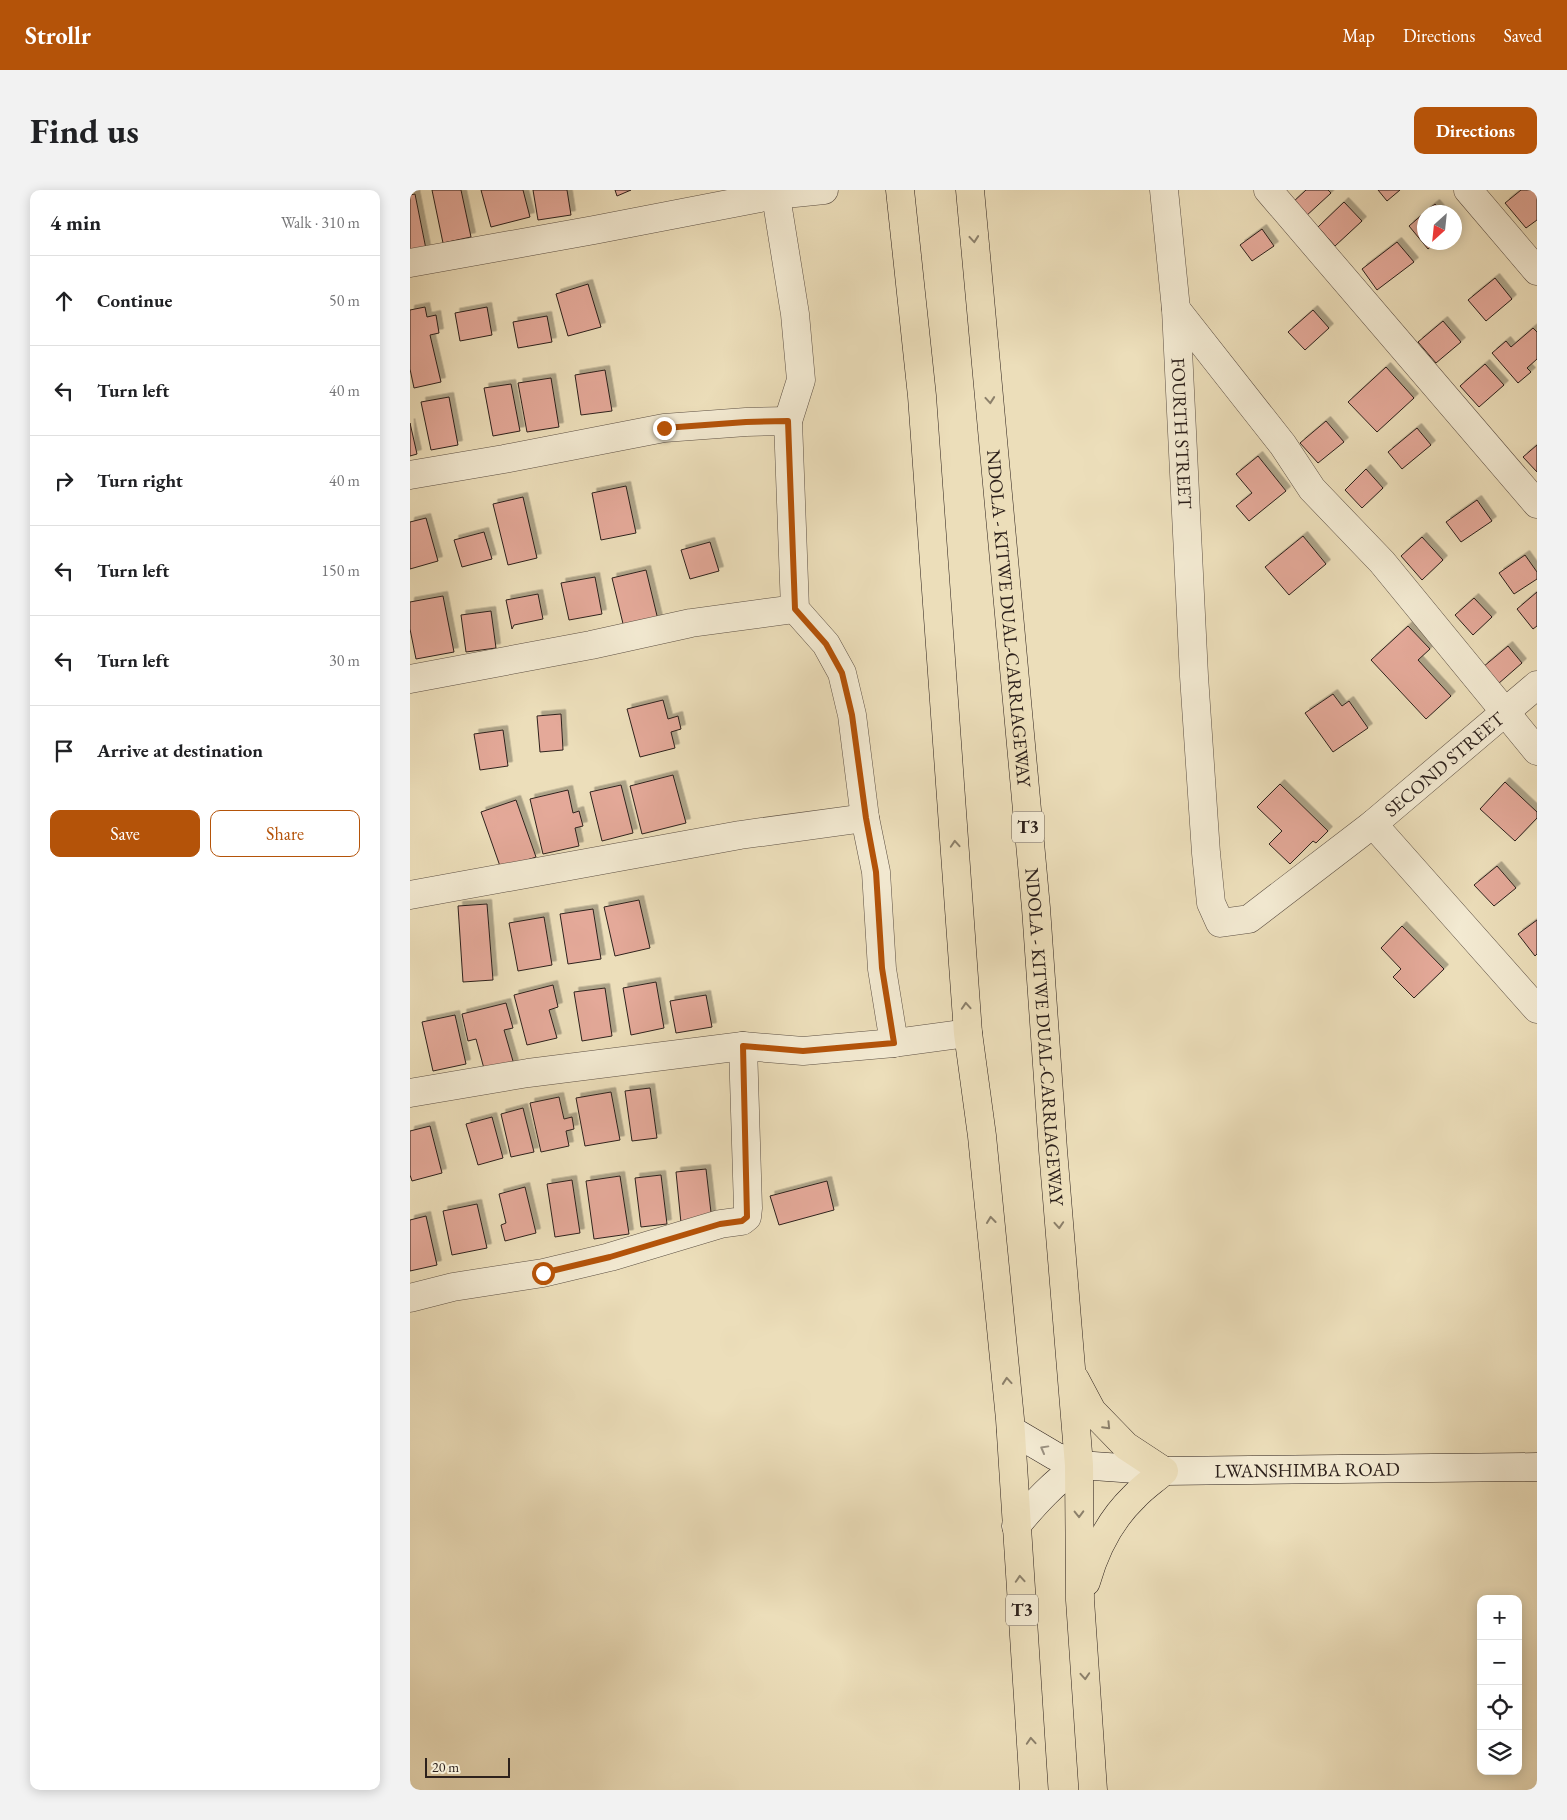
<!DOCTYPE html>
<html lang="en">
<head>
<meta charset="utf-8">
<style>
	:root { --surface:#fff; --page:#f2f2f2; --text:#202124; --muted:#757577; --line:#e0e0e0; --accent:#b45309 }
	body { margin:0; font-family:"EB Garamond",serif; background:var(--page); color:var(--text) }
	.controls { position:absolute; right:15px; bottom:15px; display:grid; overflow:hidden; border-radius:10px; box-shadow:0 2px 12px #0003 }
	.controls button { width:45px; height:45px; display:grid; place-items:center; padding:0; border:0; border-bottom:1px solid var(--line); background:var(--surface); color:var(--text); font:25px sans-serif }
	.compass { position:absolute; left:1007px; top:15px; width:45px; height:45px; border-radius:50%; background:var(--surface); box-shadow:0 2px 12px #0003; rotate:207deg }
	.scale { position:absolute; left:15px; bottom:12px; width:85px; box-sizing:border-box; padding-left:5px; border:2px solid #2d211c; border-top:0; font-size:14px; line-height:18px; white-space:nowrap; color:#2d211c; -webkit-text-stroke:4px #f3ead2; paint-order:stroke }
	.stop { position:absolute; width:15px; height:15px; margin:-11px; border:4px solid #b45309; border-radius:50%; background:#fff }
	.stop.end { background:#b45309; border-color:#fff; box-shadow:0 1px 5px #0008 }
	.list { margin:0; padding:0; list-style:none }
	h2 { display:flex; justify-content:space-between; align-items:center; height:65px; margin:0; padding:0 20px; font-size:21px }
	h2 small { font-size:16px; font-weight:400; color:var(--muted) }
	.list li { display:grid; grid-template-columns:32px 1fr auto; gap:15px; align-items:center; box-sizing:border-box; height:90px; padding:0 20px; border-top:1px solid var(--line) }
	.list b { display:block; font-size:19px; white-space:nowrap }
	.list em { font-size:16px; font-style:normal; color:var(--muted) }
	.actions { display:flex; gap:10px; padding:15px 20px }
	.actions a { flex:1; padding:11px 0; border:1px solid var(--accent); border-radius:10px; text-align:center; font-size:18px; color:var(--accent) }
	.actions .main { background:var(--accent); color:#fff }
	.icon { flex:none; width:28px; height:28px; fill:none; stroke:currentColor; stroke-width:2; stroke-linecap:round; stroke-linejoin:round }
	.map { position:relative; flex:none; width:1127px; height:1600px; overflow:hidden; border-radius:10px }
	header { display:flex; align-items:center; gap:30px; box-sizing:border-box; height:70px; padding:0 25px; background:var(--accent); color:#fff }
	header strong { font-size:24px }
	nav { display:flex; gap:28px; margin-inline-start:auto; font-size:18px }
	.intro { display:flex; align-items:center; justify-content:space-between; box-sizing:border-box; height:120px; padding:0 30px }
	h1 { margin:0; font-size:35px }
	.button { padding:12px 22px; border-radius:10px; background:var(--accent); color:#fff; font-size:18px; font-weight:700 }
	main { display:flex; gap:30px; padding:0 30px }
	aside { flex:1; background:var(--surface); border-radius:10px; box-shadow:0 2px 12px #0003 }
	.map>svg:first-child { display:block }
	.building { fill:#e4a999; stroke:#2d211c; filter:url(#shadow) }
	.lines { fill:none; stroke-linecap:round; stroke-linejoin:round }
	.street-casing { stroke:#5d5044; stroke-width:29 }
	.secondary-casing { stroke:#2d211c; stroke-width:29 }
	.highway-casing { stroke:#2d211c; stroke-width:29 }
	.street { stroke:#f3ead2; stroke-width:28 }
	.secondary { stroke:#f3ead2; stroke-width:28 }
	.highway { stroke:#ecdeba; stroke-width:28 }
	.oneway { stroke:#8c806b }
	.oneway2 { stroke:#9a9080 }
	.route { stroke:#b45309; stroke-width:6 }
	.labels { text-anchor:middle; stroke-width:5; stroke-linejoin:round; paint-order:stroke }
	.shield { fill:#f3ead2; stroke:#685d53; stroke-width:1 }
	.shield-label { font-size:18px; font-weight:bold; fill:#2d211c }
	.street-label { font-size:19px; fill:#2d211c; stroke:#f3ead2 }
</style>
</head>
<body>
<header>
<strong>Strollr</strong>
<nav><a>Map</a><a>Directions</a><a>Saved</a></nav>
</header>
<div class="intro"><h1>Find us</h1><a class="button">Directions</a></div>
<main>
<aside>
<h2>4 min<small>Walk · 310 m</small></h2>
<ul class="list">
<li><svg class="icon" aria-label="ahead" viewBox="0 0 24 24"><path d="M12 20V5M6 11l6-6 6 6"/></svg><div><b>Continue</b></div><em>50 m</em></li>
<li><svg class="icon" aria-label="left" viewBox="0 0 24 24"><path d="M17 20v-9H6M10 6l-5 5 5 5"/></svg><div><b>Turn left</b></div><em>40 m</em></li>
<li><svg class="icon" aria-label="right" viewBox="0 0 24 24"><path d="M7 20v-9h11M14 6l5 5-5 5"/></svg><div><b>Turn right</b></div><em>40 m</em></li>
<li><svg class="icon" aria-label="left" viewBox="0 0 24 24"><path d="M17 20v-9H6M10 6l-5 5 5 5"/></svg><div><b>Turn left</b></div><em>150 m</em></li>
<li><svg class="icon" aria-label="left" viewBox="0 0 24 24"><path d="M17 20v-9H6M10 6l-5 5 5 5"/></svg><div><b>Turn left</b></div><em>30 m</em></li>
<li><svg class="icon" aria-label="arrive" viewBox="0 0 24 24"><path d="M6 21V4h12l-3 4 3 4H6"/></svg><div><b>Arrive at destination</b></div></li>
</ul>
<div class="actions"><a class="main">Save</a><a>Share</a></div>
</aside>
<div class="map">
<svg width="1127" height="1600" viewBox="0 0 1127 1600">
	<defs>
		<filter id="shadow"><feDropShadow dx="4.5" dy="-4.5" stdDeviation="0" flood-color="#0004"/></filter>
	</defs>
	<rect width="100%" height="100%" fill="#ecdeba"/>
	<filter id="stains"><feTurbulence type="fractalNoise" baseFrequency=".004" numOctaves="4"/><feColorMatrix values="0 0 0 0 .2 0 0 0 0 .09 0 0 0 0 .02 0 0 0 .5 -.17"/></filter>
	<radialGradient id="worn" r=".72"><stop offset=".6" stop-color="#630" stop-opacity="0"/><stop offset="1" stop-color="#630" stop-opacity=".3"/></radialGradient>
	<g class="building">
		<path d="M22,0H51L61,47L33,53Z"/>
		<path d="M71,0H113L120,27L81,37Z"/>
		<path d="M123,0H157L161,25L128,30Z"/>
		<path d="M205,0H221L207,6Z"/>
		<path d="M896,0H918L921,3L895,27L882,13Z"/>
		<path d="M968,0H990L977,11Z"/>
		<path d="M1111,0H1127V30L1116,38L1095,13Z"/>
		<path d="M5,4L16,59L0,62V5Z"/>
		<path d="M934,12L952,31L925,56L908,37Z"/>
		<path d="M1025,14L1032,22H1015Z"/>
		<path d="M1014,23V52H1026L1018,59L999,36Z"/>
		<path d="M852,39L864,56L842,71L830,55Z"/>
		<path d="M987,52L1004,72L967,100L952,79Z"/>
		<path d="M1085,88L1102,109L1076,131L1058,110Z"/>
		<path d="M178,94L191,137L158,146L146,104Z"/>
		<path d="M15,117L17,127L26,125L29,143L20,145L31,192L4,198L0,179V120Z"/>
		<path d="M77,117L82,145L50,151L45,123Z"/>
		<path d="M903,120L919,138L895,160L878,142Z"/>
		<path d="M137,126L142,152L108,158L103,132Z"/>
		<path d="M1033,131L1051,152L1026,173L1008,152Z"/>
		<path d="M1123,138L1127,142V169L1117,178L1121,182L1108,193L1082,163L1096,151L1101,157Z"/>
		<path d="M1075,174L1094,195L1069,217L1050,196Z"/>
		<path d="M976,177L1004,208L967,242L938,212Z"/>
		<path d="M195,180L202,221L171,225L165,185Z"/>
		<path d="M141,188L149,237L117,242L108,193Z"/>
		<path d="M101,194L110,241L83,246L74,198Z"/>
		<path d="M39,207L48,255L21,260L11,212Z"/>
		<path d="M916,231L934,252L908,273L890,253Z"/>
		<path d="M0,233L7,264L0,266Z"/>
		<path d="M1007,238L1021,255L992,279L978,262Z"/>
		<path d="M1127,255V282L1113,267Z"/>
		<path d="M848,266L876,301L839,331L826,316L842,303L826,284Z"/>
		<path d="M956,279L973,298L952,318L935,300Z"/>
		<path d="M216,296L226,343L191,350L182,303Z"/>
		<path d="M113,307L127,368L98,375L83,314Z"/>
		<path d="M1067,310L1082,331L1051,352L1036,332Z"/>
		<path d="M16,328L28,371L0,379V332Z"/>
		<path d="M74,342L82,369L52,377L44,350Z"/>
		<path d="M893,346L916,374L879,405L855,377Z"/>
		<path d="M1012,347L1033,370L1012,390L991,366Z"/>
		<path d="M300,352L309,381L280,389L271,360Z"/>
		<path d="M1115,365L1127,382V389L1104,404L1089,383Z"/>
		<path d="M236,380L249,434L215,442L202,388Z"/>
		<path d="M185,387L192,424L159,430L151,393Z"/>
		<path d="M1127,402V436L1123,439L1107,419Z"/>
		<path d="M128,404L133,429L104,435L102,439L96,410Z"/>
		<path d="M33,406L44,462L6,469L0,439V412Z"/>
		<path d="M1064,408L1082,427L1063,445L1045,425Z"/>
		<path d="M81,421L86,458L56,462L51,425Z"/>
		<path d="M998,436L1020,459L1008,470L1041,506L1016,529L961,470Z"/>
		<path d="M1098,456L1112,473L1088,494L1073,477Z"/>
		<path d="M923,504L932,516L939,511L958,538L923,562L895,523Z"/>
		<path d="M253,510L258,529L268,526L271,539L261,542L265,558L230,567L217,519Z"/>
		<path d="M151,524L153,560L130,562L127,526Z"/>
		<path d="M93,540L98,576L70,580L64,544Z"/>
		<path d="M263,585L276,633L232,644L220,596Z"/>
		<path d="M1095,592L1127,622V628L1105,651L1070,619Z"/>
		<path d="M870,594L918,641L906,653L903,651L880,674L859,654L872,641L847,617Z"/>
		<path d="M211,595L223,643L192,651L180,602Z"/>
		<path d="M158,600L163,623L169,621L173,636L165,638L169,656L133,664L120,609Z"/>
		<path d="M106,610L126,667L91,679L71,622Z"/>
		<path d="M1087,676L1106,698L1084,716L1064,695Z"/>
		<path d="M229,710L240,758L205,766L194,717Z"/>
		<path d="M77,714L83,790L53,792L48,716Z"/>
		<path d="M183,719L191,769L158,774L150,724Z"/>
		<path d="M134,727L142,775L108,781L99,733Z"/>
		<path d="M1127,730V764L1125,766L1108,744Z"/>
		<path d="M992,736L1034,779L1004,808L983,787L991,779L971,758Z"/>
		<path d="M246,792L254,838L221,845L213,798Z"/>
		<path d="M143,795L148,817L139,820L147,848L117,855L104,805Z"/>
		<path d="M195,798L202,846L172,851L164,802Z"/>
		<path d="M296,805L302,837L266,843L260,811Z"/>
		<path d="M96,813L103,838L94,840L105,878L76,886L66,849L58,851L52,824Z"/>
		<path d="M45,825L56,874L23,881L12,832Z"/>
		<path d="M240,898L247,948L222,951L215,901Z"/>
		<path d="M201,902L210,950L175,956L166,908Z"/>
		<path d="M149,907L154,929L162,927L164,939L156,941L159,956L131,962L120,913Z"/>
		<path d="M113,918L124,962L101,967L91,924Z"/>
		<path d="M82,927L93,968L68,975L56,934Z"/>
		<path d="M20,936L32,983L2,991L0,985V941Z"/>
		<path d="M296,979L302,1031L271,1033L266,982Z"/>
		<path d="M251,985L257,1034L231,1037L225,988Z"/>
		<path d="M210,986L219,1044L184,1049L176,991Z"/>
		<path d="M162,990L170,1043L145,1047L137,994Z"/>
		<path d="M417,991L424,1020L369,1035L360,1006Z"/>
		<path d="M115,997L126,1043L95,1051L91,1035L96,1033L89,1004Z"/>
		<path d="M67,1014L77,1058L42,1065L33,1021Z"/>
		<path d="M16,1026L27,1075L0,1081V1030Z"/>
	</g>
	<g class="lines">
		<defs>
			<g id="street">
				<path d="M365,0L385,124L391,190L378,231L385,419L416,454L432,483L442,525L455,628L466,682L472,779L484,853"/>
				<path id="s1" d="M754,0L766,119L784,486L796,663L801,713L810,733L839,729L963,634L1127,495"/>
				<path d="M858,0L1127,314"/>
				<path d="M1058,0L1127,81"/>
				<path d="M0,73L184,40L365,5L414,0"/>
				<path d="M766,119L873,255L902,299L972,372L1127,561"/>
				<path d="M0,285L94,269L254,238L336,232L378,231"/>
				<path d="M0,489L181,455L281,433L385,419"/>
				<path d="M963,634L1127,819"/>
				<path d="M0,705L330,645L455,628"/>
				<path d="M0,903L118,883L333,856L393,861L484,853L558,843"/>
				<path d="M0,1108L43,1097L133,1083L200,1067L310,1034L332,1031L337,1027L338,1018L333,856"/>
			</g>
			<g id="secondary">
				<path id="s2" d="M601,1240L645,1266L669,1275L754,1281L1127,1277"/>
				<path d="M606,1336C625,1313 644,1292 669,1275"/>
			</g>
			<g id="highway">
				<path d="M490,0L512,206L558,843L572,946L600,1229L624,1600"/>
				<path id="s3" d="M560,0L626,718L643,960L669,1275L670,1410L683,1600"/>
				<path d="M665,1189L682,1221L716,1256L754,1281C744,1290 733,1297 724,1307C700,1330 685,1360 676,1392"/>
			</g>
		</defs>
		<use href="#street" class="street-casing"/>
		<use href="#secondary" class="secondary-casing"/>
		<use href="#highway" class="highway-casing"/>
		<use href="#street" class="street"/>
		<use href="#secondary" class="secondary"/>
		<use href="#highway" class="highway"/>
	</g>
	<defs><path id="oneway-chevron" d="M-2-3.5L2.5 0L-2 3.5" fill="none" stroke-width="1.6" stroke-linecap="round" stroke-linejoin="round" transform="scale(1.25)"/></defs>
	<g class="oneway">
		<use href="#oneway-chevron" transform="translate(564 49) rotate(85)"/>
		<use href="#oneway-chevron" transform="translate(580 210) rotate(85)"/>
		<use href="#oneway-chevron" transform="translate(545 654) rotate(-94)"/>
		<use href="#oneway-chevron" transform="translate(556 816) rotate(-94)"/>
		<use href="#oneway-chevron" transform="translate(581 1030) rotate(-96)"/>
		<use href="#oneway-chevron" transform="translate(649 1035) rotate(86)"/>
		<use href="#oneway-chevron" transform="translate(597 1191) rotate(-95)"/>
		<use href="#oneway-chevron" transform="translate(697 1236) rotate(46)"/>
		<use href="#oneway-chevron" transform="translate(669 1324) rotate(89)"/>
		<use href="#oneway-chevron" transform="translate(610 1389) rotate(-94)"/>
		<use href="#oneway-chevron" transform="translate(675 1486) rotate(86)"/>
		<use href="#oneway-chevron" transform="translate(621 1551) rotate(-94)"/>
	</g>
	<use class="oneway2" href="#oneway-chevron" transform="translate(634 1259) rotate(-151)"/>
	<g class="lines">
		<path class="route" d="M133,1083L200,1067L310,1034L332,1031L337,1027L333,856L393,861L484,853L472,778L466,682L456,628L442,525L432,483L416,454L385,419L378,231L336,232L254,238"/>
	</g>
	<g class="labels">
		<g class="shield">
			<rect x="602" y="621.5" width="32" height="31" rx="4"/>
			<rect x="596" y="1404.5" width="32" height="31" rx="4"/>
		</g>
		<g class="shield-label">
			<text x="618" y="643">T3</text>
			<text x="612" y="1426">T3</text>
		</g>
		<g class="street-label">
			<text dy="7" stroke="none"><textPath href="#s1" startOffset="244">FOURTH STREET</textPath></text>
			<text dy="7" stroke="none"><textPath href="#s3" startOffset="430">NDOLA - KITWE DUAL-CARRIAGEWAY</textPath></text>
			<text dy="7" stroke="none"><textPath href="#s1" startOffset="1015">SECOND STREET</textPath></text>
			<text dy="7" stroke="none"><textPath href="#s3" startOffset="850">NDOLA - KITWE DUAL-CARRIAGEWAY</textPath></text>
			<text dy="7" stroke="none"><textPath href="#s2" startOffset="305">LWANSHIMBA ROAD</textPath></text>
		</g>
	</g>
	<rect width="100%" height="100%" filter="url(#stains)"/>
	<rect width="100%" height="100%" fill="url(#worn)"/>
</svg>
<div class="controls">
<button>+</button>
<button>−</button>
<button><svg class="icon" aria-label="locate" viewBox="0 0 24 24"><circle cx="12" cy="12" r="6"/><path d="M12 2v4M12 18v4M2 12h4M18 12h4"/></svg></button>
<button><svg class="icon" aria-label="layers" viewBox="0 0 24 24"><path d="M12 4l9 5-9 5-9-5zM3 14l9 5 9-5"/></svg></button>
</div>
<svg class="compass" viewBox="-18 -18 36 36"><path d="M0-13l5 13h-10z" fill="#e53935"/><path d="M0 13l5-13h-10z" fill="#757577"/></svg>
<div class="scale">20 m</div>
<div class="stop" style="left:133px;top:1083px"></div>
<div class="stop end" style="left:254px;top:238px"></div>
</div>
</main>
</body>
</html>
